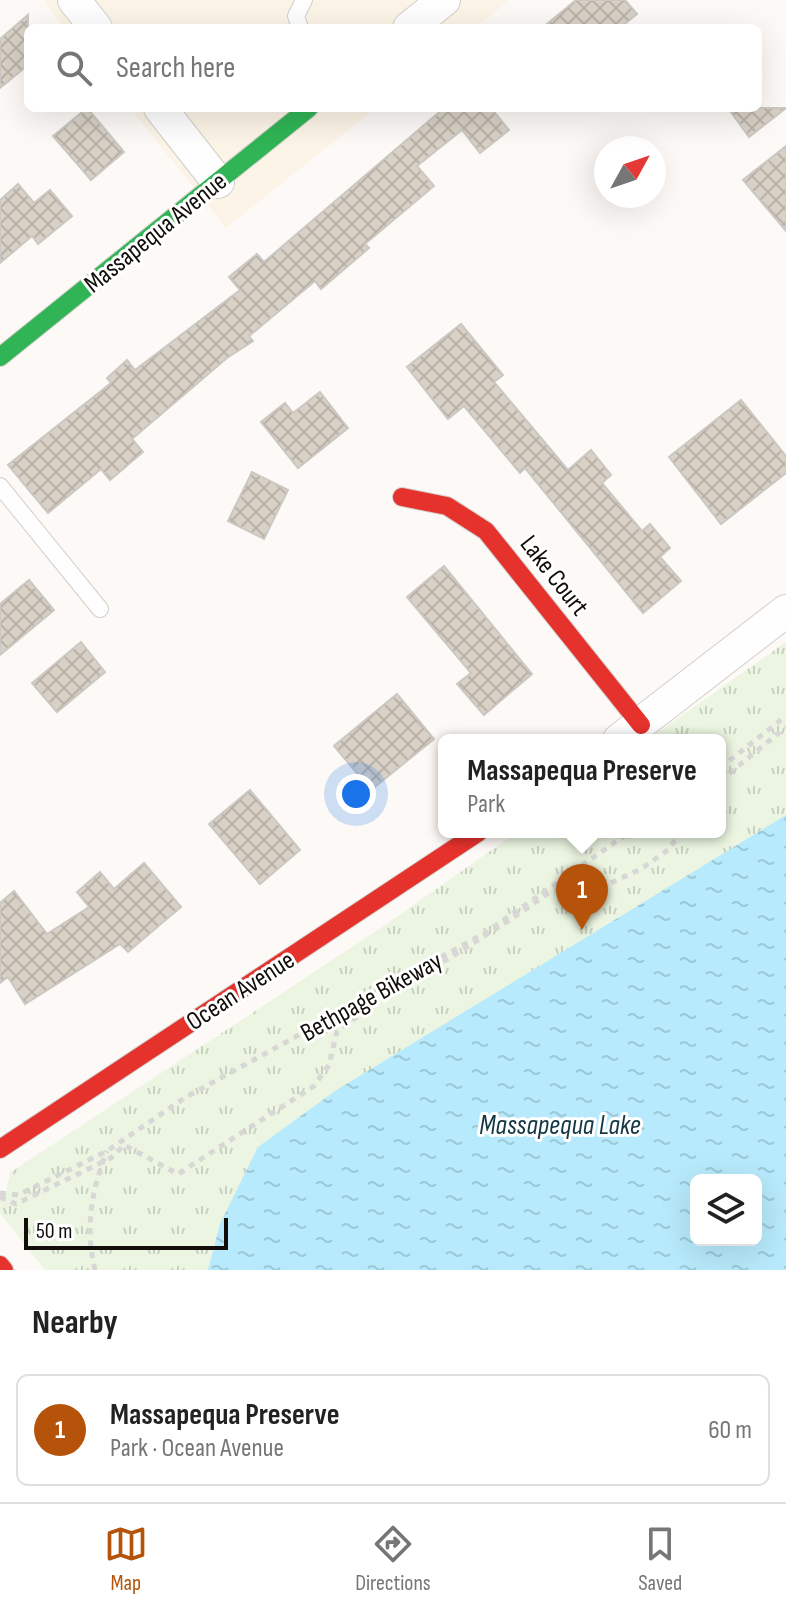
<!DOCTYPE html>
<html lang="en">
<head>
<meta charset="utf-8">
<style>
	:root { --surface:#fff; --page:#f6f6f6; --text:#222; --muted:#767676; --line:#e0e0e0; --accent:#b45309 }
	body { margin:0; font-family:"Sofia Sans Condensed",sans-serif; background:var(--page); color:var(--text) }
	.controls { position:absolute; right:24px; bottom:24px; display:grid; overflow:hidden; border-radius:12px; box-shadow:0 8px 32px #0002 }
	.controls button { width:72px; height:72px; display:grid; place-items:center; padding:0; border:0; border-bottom:2px solid var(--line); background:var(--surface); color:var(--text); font:40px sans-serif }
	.compass { position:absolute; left:594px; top:136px; width:72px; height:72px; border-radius:50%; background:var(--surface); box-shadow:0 8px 32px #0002; rotate:50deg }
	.scale { position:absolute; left:24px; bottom:20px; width:204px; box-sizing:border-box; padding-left:8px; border:4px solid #110e09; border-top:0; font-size:22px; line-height:28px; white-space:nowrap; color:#110e09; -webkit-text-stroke:6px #fff; paint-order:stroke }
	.you { position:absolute; left:356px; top:794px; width:28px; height:28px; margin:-20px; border:6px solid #fff; border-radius:50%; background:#1a73e8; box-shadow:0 0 0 12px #1a73e833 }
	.badge { display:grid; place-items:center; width:52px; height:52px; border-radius:50%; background:var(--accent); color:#fff; font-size:26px; font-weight:700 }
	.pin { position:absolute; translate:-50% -66px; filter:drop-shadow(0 2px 4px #0008) }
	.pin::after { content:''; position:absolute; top:42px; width:28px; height:24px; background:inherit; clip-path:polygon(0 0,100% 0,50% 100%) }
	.popup { position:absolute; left:438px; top:734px; width:288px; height:104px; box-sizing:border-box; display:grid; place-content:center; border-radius:12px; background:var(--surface); filter:drop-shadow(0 2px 6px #0005); font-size:26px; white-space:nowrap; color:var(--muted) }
	.popup b { font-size:30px; color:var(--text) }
	.popup::after { content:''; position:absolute; left:50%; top:100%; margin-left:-16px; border:16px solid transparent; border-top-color:var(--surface) }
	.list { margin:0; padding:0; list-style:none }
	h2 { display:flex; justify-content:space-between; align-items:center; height:104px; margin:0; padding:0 32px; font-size:34px }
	h2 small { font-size:26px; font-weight:400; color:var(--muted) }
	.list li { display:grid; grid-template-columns:52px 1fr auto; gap:24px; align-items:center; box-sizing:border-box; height:112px; margin:0 16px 16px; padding:0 16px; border:2px solid var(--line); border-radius:12px }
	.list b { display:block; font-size:30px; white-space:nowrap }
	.list p { margin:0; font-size:26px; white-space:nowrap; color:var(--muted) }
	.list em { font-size:26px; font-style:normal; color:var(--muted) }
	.icon { flex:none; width:44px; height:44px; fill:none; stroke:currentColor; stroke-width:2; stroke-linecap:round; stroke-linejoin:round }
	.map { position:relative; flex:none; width:786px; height:1270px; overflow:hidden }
	.search { position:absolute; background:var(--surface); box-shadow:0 8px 32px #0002; left:24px; right:24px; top:24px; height:88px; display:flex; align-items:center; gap:20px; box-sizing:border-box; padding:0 28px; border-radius:12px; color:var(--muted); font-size:30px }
	.sheet { height:232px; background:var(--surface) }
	nav { display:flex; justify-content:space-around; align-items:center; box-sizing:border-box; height:112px; border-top:2px solid var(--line); background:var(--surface); font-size:22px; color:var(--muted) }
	nav a { display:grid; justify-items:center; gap:4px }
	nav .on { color:var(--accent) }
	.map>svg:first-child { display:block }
	.built { fill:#fcf4e6 }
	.park { fill:url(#park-tufts); fill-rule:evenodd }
	.water { fill:url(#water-ripples); fill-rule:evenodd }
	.building { fill:url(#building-cross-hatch); stroke:#cbc8c4; stroke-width:2 }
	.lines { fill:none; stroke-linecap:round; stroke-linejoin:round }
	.lane-casing { stroke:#d2cfcb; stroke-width:18 }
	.street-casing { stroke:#d2cfcb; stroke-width:34 }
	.fast-casing { stroke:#d2cfcb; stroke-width:20 }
	.jam-casing { stroke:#d2cfcb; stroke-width:20 }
	.path { stroke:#d8d7d6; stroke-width:5; stroke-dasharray:6 6; stroke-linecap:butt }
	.lane { stroke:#fffefe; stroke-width:16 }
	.street { stroke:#fffefe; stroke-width:32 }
	.fast { stroke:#30b455; stroke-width:18 }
	.jam { stroke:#e5322d; stroke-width:18 }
	.labels { text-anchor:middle; stroke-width:6; stroke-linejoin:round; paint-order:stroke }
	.street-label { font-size:26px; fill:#110e09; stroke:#fff }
	.water-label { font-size:28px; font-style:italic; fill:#143743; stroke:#fff }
</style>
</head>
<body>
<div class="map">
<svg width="786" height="1270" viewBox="0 0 786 1270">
	<defs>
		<pattern id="park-tufts" width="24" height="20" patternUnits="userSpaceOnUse" patternTransform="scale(2)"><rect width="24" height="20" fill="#ebf5e1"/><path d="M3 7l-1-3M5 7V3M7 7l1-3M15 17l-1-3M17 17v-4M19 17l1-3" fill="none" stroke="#c8d1c0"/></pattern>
		<pattern id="water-ripples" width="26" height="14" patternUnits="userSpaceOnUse" patternTransform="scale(2)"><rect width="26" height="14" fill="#b7eafc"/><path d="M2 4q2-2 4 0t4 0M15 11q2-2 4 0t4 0" fill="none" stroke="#9cc8d7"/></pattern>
		<pattern id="building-cross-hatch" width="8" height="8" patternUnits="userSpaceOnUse" patternTransform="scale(2)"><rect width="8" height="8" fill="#d9d1c5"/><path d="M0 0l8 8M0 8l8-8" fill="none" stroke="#b9b2a8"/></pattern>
	</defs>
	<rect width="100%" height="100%" fill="#fcf9f6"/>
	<g class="built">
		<path d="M43,0H509L475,28H65Z"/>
		<path d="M130,108H376L226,228Z"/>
	</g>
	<path class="park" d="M786,642V1270H45L0,1213V1197L5,1194L11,1172L381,928L517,832H720V740H647ZM696,1180H756V1240H696Z"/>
	<path class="water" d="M786,815V1270H208L220,1224L258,1147L335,1091ZM696,1180H756V1240H696Z"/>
	<g class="building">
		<path d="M576,0H625L637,14L620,28H542Z"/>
		<path d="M28,15V65L0,88V39Z"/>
		<path d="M87,108L124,152L91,180L53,136Z"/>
		<path d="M444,108H491L509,130L480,153L462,130L417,166L434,186L365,244L369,248L321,289L315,281L249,336L253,341L227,358L132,439L143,452L110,480L101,469L48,513L8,465L111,383L107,378L127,360L135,370L240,290L229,277L257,254L264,262Z"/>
		<path d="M728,108H786L749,137Z"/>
		<path d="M786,146V231L743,180Z"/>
		<path d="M18,184L34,203L50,190L72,216L38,244L32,236L0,263V200Z"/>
		<path d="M461,324L503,375L494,382L568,470L591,450L611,475L602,483L642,531L650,524L670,548L660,557L681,581L643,613L525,468L520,473L464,406L448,419L407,367Z"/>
		<path d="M320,392L348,428L298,468L261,422L285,403L293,413Z"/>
		<path d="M741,400L786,456V473L721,524L669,457Z"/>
		<path d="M252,472L288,490L264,539L228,521Z"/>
		<path d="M444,566L532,674L484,715L457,684L471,673L407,597Z"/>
		<path d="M29,580L54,610L0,655V604Z"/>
		<path d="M81,642L105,672L57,712L32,683Z"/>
		<path d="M397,694L434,739L371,790L334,746Z"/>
		<path d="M250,790L300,850L260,884L209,824Z"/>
		<path d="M144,863L181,907L128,952L120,944L25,1004L8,977L0,983V903L14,891L47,934L89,907L77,892L100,872L114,889Z"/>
	</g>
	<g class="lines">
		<defs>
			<g id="lane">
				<path d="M300,28L296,16L304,0"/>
				<path d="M0,486L100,609"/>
			</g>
			<g id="street">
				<path d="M74,0L96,28"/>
				<path d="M409,28L444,0"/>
				<path d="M160,108L218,182"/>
				<path d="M619,740L786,611"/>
			</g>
			<path id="fast" d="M0,357L309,108"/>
			<g id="jam">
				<path d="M402,497L447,506L486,531L641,725"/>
				<path d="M0,1149L479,832"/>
				<path d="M0,1265L4,1270"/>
			</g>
		</defs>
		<use href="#lane" class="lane-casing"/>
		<use href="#street" class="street-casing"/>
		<use href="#fast" class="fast-casing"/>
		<use href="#jam" class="jam-casing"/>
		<g class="path">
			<path d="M720,768L786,716"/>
			<path d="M720,781L786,727"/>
			<path d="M0,1193L18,1195L107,1151L186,1097L485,933L630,832"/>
			<path d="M0,1197L16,1204L111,1158L124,1145L178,1174L314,1086L329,1065L337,1031C406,981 481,942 550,892L567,888L589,893L641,869L668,850L681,832"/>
			<path d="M95,1270C85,1228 91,1191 107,1151"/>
		</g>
		<use href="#lane" class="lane"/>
		<use href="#street" class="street"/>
		<use href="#fast" class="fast"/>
		<use href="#jam" class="jam"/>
	</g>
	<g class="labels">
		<g class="street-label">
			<text transform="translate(155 232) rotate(-39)" y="9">Massapequa Avenue</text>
			<text transform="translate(555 575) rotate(52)" y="9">Lake Court</text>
			<text transform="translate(240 990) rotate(-33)" y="9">Ocean Avenue</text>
			<text transform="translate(371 996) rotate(-29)" y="9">Bethpage Bikeway</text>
		</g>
		<g class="water-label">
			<text x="560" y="1134">Massapequa Lake</text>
		</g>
	</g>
</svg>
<div class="controls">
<button><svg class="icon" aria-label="layers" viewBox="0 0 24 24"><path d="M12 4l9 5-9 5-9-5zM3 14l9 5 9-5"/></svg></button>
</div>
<svg class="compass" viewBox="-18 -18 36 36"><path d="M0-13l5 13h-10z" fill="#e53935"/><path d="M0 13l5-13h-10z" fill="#767676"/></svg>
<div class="scale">50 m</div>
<div class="you"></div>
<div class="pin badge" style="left:582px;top:930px">1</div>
<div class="popup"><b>Massapequa Preserve</b>Park</div>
<div class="search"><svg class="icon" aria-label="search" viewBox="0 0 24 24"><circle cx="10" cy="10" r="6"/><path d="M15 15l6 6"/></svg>Search here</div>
</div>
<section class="sheet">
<h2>Nearby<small></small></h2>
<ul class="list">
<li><span class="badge">1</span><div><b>Massapequa Preserve</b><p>Park · Ocean Avenue</p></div><em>60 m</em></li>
</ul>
</section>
<nav>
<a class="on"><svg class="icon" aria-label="map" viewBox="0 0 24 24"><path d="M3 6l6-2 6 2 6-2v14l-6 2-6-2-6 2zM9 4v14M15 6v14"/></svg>Map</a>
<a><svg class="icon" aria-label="directions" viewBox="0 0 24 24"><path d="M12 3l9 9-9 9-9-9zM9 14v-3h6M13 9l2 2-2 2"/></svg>Directions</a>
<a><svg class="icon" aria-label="saved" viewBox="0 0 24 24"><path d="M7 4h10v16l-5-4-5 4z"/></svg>Saved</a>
</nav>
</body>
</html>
